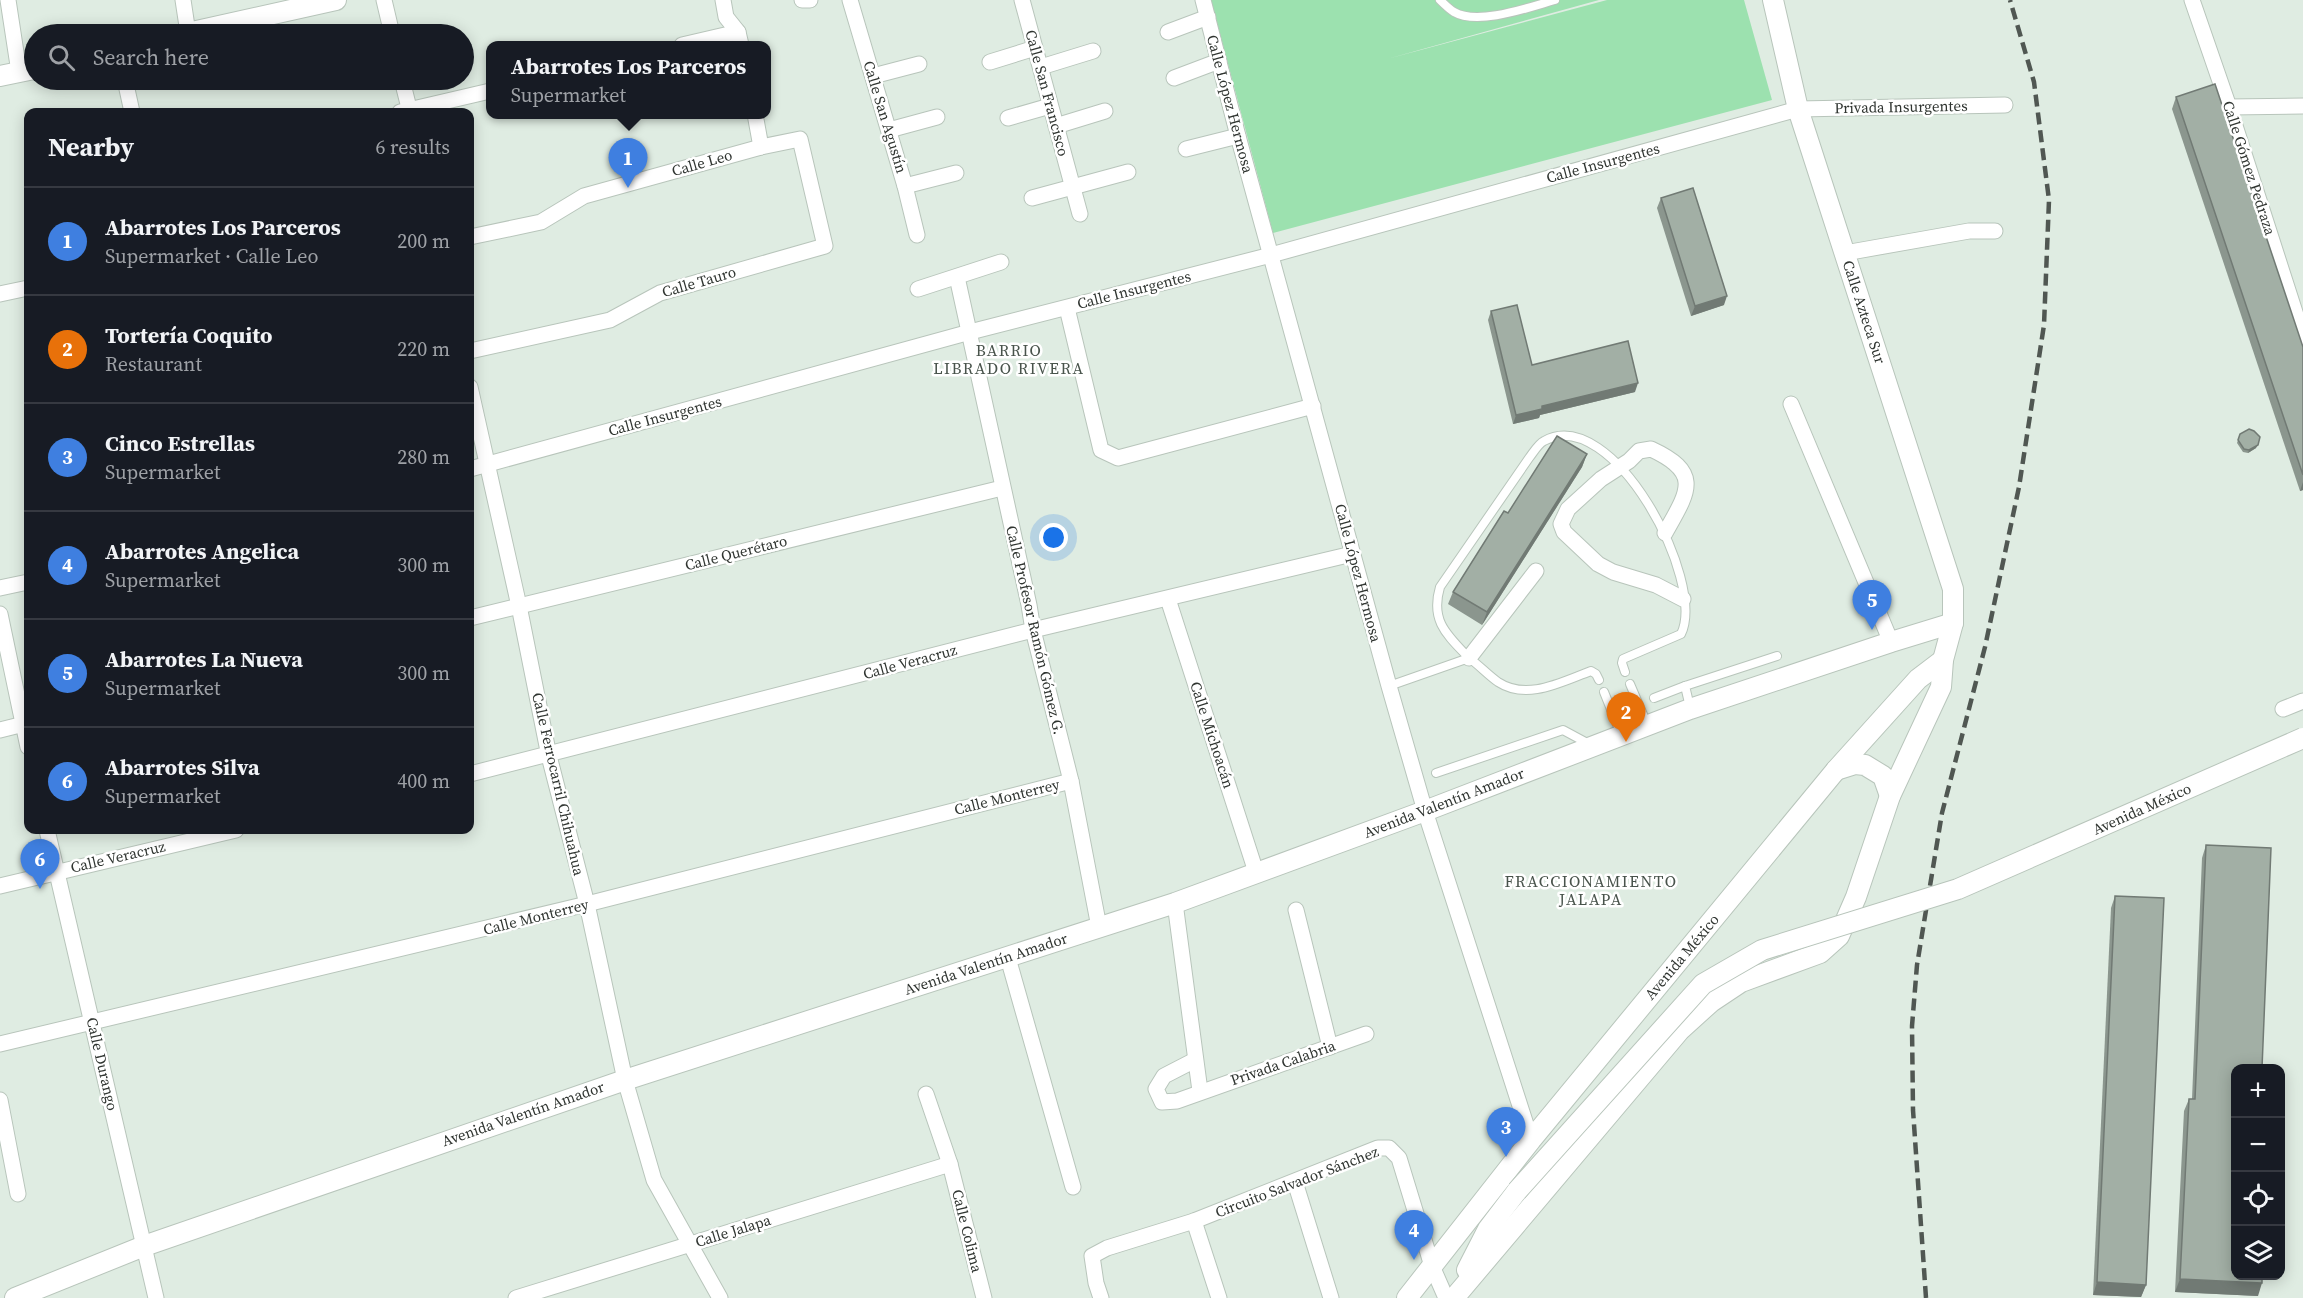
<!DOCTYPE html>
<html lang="en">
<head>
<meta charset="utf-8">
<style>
	:root { --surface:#171b24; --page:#242831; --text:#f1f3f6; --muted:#9ea1a6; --line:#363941; --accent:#1a73e8 }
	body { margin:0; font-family:"Source Serif 4",serif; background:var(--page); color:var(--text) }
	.controls { position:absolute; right:18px; bottom:18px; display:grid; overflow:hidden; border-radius:12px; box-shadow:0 3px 15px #0003 }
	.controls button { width:54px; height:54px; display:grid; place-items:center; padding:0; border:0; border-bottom:2px solid var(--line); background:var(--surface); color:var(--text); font:30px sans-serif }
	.you { position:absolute; left:1054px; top:538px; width:21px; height:21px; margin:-15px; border:4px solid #fff; border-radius:50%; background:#1a73e8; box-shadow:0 0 0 9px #1a73e833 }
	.badge { display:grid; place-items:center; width:39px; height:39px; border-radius:50%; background:var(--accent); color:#fff; font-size:20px; font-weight:700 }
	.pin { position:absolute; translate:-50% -50px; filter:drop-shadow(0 2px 3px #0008) }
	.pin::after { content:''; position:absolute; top:32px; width:21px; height:18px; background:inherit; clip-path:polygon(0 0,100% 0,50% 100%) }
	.popup { position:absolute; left:486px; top:41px; width:285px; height:78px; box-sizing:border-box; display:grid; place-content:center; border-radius:12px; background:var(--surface); filter:drop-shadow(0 2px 4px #0005); font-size:20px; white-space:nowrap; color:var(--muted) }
	.popup b { font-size:22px; color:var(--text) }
	.popup::after { content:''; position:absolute; left:50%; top:100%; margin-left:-12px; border:12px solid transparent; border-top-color:var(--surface) }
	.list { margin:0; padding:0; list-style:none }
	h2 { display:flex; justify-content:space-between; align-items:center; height:78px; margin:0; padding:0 24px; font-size:26px }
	h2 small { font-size:20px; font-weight:400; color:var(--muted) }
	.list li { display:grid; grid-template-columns:39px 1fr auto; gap:18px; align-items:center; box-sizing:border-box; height:108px; padding:0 24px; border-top:2px solid var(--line) }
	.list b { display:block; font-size:22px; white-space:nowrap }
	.list p { margin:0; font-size:20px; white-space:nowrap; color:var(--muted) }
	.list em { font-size:20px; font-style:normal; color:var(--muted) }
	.icon { flex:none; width:33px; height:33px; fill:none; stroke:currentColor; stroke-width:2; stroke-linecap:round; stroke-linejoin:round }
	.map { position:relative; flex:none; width:2303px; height:1298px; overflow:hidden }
	.search { position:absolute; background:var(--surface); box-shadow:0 3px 15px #0003; left:24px; top:24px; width:450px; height:66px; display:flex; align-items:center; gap:15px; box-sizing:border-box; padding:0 21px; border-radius:33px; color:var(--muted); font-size:22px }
	.panel { position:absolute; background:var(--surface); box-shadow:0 3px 15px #0003; left:24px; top:108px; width:450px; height:726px; border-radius:12px }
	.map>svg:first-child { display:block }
	.green { fill:#9ce1af }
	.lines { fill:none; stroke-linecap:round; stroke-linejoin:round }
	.lane-casing { stroke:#b8c5bb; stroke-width:10 }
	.street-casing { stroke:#b8c5bb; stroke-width:17 }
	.secondary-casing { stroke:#b8c5bb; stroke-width:22 }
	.lane { stroke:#fff; stroke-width:8 }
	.street { stroke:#fff; stroke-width:15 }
	.secondary { stroke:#fff; stroke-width:20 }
	.rail { stroke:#505752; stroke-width:4.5; stroke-dasharray:12 6; stroke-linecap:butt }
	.secondary-bridge-casing { stroke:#b8c5bb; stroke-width:22; stroke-linecap:butt }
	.secondary-bridge { stroke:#fff; stroke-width:20 }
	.wall { fill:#8b968e }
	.shaded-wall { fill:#717a74 }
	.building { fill:#a2afa5; stroke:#717a74; stroke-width:1.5 }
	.labels { text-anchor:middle; stroke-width:5; stroke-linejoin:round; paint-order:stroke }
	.street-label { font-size:15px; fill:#303531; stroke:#fff }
	.neighbourhood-label { font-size:16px; letter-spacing:1.5px; fill:#48534b; stroke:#fff }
</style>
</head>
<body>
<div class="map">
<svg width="2303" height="1298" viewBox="0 0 2303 1298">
	<rect width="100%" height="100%" fill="#dfece2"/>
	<path class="green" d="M1211,0H1599L1387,59L1607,0H1744L1772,100L1273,233Z"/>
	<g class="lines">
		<defs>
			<g id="lane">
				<path d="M1440,0C1444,4 1449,9 1454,12C1478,26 1530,7 1555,0"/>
				<path d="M1469,658C1479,665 1488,675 1498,682C1527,701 1561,682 1591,671L1596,674L1599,680"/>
				<path d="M1630,684L1647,724"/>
				<path d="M1389,686L1469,658C1447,635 1430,621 1440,587L1529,458C1533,453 1538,444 1544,441C1612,403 1707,581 1681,634L1623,659L1622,663L1625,672"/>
				<path d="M1604,692L1621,734"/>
				<path d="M1654,698L1685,686"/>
				<path d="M1690,707L1685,686L1777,656"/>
				<path d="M1436,773L1563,730L1589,744"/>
			</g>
			<g id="street">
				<path d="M8,0L19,72"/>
				<path d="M183,0L188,33"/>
				<path d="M384,0L392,34"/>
				<path d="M723,0L726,17L738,32L741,45"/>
				<path d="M802,0H810"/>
				<path d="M850,0L905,186L917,235"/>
				<path d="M1022,0L1080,214"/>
				<path d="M1203,0L1238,136L1389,686L1425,811L1531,1140"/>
				<path d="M2192,0L2229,107L2303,337"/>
				<path d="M1168,32L1208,17"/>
				<path d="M682,45L738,32"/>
				<path d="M990,62L1035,48"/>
				<path d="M1041,67L1093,51"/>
				<path d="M873,76L919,64"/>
				<path d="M1174,78L1219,61"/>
				<path d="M125,80L132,112"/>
				<path d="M402,80L410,112"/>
				<path d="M2229,107L2303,106"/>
				<path d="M400,112L490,91"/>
				<path d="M755,114L761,147"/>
				<path d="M1008,118L1050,106"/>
				<path d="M1056,126L1105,111"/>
				<path d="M889,130L937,117"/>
				<path d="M1186,149L1238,136"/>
				<path d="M905,186L956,173"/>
				<path d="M1032,198L1128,172"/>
				<path d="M470,237L541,222L584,196L761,147L800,139L825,246L660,293L610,320L470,351"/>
				<path d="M1845,253L1969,231H1995"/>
				<path d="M957,277L1029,605L1033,630L1071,781L1099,927"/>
				<path d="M918,289L1001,262"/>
				<path d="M0,294L28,288"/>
				<path d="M1067,308L1101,450L1118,458L1313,406"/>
				<path d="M470,387L519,606L549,756L587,904L625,1080L654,1180L720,1298"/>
				<path d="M1791,404L1891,642"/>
				<path d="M470,469L970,332L1271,255L1798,109L2005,105"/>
				<path d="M1665,533C1688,492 1703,473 1651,449L1639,451L1629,461L1601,479L1568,509L1561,524L1564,532L1598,564L1613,572L1656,585L1683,599"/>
				<path d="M0,588L28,582"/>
				<path d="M1168,599L1256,872"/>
				<path d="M0,614L28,747"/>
				<path d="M470,618L1002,488"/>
				<path d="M1469,658L1536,571"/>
				<path d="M2283,709L2303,701"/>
				<path d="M0,730L28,723"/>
				<path d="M470,774L1033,630L1352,554"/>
				<path d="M47,830L156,1298"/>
				<path d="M0,886L236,830"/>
				<path d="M1175,903L1200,1091"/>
				<path d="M1296,910L1330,1047"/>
				<path d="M1008,958L1073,1187"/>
				<path d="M0,1044L587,904L1071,781"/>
				<path d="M1195,1060L1164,1076L1156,1089L1162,1102L1177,1101L1366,1034"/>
				<path d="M926,1094L950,1164L984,1298"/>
				<path d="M0,1100L18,1194"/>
				<path d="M1295,1182L1331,1298"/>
				<path d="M1194,1221L1219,1298"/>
				<path d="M516,1298L950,1164"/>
				<path d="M1101,1298L1096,1283L1092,1256L1107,1248L1194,1221L1378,1148H1389L1399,1158L1432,1266L1446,1298"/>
			</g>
			<g id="secondary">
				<path d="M183,34L336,0"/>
				<path d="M0,76L34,69"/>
				<path d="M1836,770L1855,764L1865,765L1883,776L1890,796"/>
				<path d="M1467,1270L1488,1229L1517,1191"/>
				<path d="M15,1298L144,1246L625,1080L1175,903L1425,811L1690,709L1891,642L1953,623"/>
				<path d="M1407,1298L1531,1140L1836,770L1918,679L1943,660"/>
				<path d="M1454,1298L1680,1030L1711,1002L1741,982L1820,953L1839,936L1856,897L1890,796L1941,687L1943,660L1953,623V589L1798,109L1773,0"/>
			</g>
		</defs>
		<use href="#lane" class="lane-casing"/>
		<use href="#street" class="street-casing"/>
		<use href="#secondary" class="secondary-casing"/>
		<use href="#lane" class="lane"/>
		<use href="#street" class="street"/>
		<use href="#secondary" class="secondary"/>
		<path class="rail" d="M1926,1298L1913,1110L1912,1026L1917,965L1942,813L1985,647L2019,487L2044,325L2049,200L2034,82L2010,0"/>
		<defs>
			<path id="secondary-bridge" d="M1517,1191L1703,984L1762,950L1958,889L2303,738"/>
		</defs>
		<use href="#secondary-bridge" class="secondary-bridge-casing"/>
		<use href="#secondary-bridge" class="secondary-bridge"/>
	</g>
	<g class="wall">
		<path d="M2176,97L2303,347V490L2300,491L2172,109Z"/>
		<path d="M1661,198L1724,305L1691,316L1657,208Z"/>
		<path d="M1491,311L1532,365L1635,392L1540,415L1539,418L1513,424L1488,320Z"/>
		<path d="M2240,434L2256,448L2248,453L2243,452L2237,443Z"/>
		<path d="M1587,454L1582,467L1482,625L1448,604L1453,592L1508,513Z"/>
		<path d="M2206,845L2235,1068L2258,1296L2175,1292L2184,1111L2189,1099H2192L2202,858Z"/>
		<path d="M2115,896L2146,1285L2141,1297L2093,1295L2111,908Z"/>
	</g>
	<g class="shaded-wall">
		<path d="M1727,296L1724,305L1691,316L1695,306Z"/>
		<path d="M1638,383L1635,392L1540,415L1539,418L1513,424L1516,415L1542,406Z"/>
		<path d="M2258,445L2256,448L2248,453L2249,450Z"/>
		<path d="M1587,454L1582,467L1482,625L1487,612Z"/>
		<path d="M2303,482V490L2300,491Z"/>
		<path d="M2180,1279L2262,1283L2258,1296L2175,1292Z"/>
		<path d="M2097,1282L2146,1285L2141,1297L2093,1295Z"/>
	</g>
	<g class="building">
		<path d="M2215,84L2303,347V475L2176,97Z"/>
		<path d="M1693,188L1727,296L1695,306L1661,198Z"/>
		<path d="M1517,305L1532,365L1628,341L1638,383L1542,406V409L1516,415L1491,311Z"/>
		<path d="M2249,429L2254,431L2260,437L2258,445L2249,450L2244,449L2238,440L2240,434Z"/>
		<path d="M1557,436L1587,454L1487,612L1453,592L1504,511L1508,513Z"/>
		<path d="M2206,845L2271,848L2262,1068H2235V1275H2262V1283L2180,1279L2189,1099H2195Z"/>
		<path d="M2115,896L2164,898L2146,1285L2097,1282Z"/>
	</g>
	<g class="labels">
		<g class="street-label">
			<text transform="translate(1047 93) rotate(75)" y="5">Calle San Francisco</text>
			<text transform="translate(1230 104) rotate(75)" y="5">Calle López Hermosa</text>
			<text transform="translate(1901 107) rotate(-1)" y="5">Privada Insurgentes</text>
			<text transform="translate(885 117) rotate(73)" y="5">Calle San Agustín</text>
			<text transform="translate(702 163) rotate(-16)" y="5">Calle Leo</text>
			<text transform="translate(1603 163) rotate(-15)" y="5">Calle Insurgentes</text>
			<text transform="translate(2249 168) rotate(72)" y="5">Calle Gómez Pedraza</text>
			<text transform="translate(699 282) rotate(-16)" y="5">Calle Tauro</text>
			<text transform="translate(1134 290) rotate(-14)" y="5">Calle Insurgentes</text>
			<text transform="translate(1864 312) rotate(72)" y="5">Calle Azteca Sur</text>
			<text transform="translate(665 416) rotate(-15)" y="5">Calle Insurgentes</text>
			<text transform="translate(736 553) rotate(-14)" y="5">Calle Querétaro</text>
			<text transform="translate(1358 573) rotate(75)" y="5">Calle López Hermosa</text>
			<text transform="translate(1035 630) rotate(77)" y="5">Calle Profesor Ramón Gómez G.</text>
			<text transform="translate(910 662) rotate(-15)" y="5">Calle Veracruz</text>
			<text transform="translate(1212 735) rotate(72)" y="5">Calle Michoacán</text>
			<text transform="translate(558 784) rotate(77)" y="5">Calle Ferrocarril Chihuahua</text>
			<text transform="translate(1007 797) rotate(-14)" y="5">Calle Monterrey</text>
			<text transform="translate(1444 803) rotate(-21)" y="5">Avenida Valentín Amador</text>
			<text transform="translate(2142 809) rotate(-24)" y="5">Avenida México</text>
			<text transform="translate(118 857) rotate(-13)" y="5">Calle Veracruz</text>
			<text transform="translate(536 917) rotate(-14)" y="5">Calle Monterrey</text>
			<text transform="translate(1682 957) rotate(-50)" y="5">Avenida México</text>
			<text transform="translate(986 964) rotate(-18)" y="5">Avenida Valentín Amador</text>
			<text transform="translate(1283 1063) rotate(-19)" y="5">Privada Calabria</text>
			<text transform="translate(102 1064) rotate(77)" y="5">Calle Durango</text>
			<text transform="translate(523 1114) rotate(-19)" y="5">Avenida Valentín Amador</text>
			<text transform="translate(1297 1182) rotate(-21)" y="5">Circuito Salvador Sánchez</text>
			<text transform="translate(733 1231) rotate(-17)" y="5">Calle Jalapa</text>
			<text transform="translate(967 1231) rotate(76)" y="5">Calle Colima</text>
		</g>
		<g class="neighbourhood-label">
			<text x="1009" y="356">BARRIO<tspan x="1009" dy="18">LIBRADO RIVERA</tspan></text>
			<text x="1591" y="887">FRACCIONAMIENTO<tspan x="1591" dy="18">JALAPA</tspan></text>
		</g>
	</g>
</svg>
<div class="controls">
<button>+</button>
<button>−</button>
<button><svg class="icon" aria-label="locate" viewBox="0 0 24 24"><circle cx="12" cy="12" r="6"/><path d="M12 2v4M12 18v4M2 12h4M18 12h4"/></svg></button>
<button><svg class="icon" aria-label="layers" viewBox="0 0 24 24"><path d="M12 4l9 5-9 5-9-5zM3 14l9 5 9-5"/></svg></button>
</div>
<div class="you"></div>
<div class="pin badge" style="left:628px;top:188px;background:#3f7fe0">1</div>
<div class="popup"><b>Abarrotes Los Parceros</b>Supermarket</div>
<div class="pin badge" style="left:1626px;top:742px;background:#e8710a">2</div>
<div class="pin badge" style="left:1506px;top:1157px;background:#3f7fe0">3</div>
<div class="pin badge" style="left:1414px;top:1260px;background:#3f7fe0">4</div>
<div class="pin badge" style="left:1872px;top:630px;background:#3f7fe0">5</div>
<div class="pin badge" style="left:40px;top:889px;background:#3f7fe0">6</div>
<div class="search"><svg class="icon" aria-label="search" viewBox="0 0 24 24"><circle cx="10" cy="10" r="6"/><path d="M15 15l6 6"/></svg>Search here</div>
<section class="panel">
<h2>Nearby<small>6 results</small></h2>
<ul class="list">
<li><span class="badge" style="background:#3f7fe0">1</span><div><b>Abarrotes Los Parceros</b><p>Supermarket · Calle Leo</p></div><em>200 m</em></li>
<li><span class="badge" style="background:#e8710a">2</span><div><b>Tortería Coquito</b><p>Restaurant</p></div><em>220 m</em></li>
<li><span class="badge" style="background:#3f7fe0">3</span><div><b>Cinco Estrellas</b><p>Supermarket</p></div><em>280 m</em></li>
<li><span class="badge" style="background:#3f7fe0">4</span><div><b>Abarrotes Angelica</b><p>Supermarket</p></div><em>300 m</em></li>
<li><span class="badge" style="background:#3f7fe0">5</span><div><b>Abarrotes La Nueva</b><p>Supermarket</p></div><em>300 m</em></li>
<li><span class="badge" style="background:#3f7fe0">6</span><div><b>Abarrotes Silva</b><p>Supermarket</p></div><em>400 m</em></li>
</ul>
</section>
</div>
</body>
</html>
